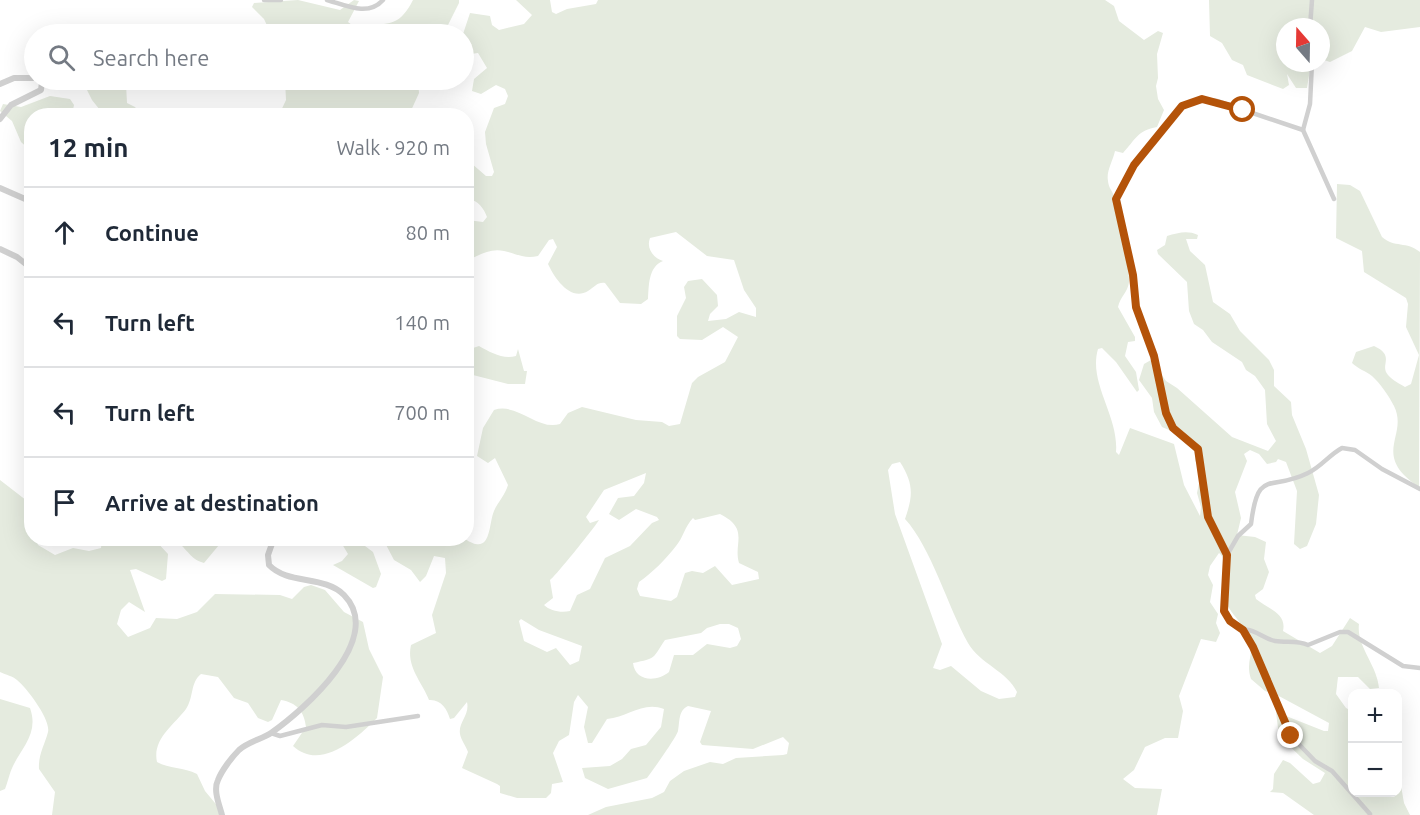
<!DOCTYPE html>
<html lang="en">
<head>
<meta charset="utf-8">
<style>
	:root { --surface:#fff; --page:#f2f2f3; --text:#1f2937; --muted:#747a83; --line:#e0e1e3 }
	body { margin:0; font-family:Ubuntu,sans-serif; background:var(--page); color:var(--text) }
	.controls { position:absolute; right:18px; bottom:18px; display:grid; overflow:hidden; border-radius:12px; box-shadow:0 6px 24px #0002 }
	.controls button { width:54px; height:54px; display:grid; place-items:center; padding:0; border:0; border-bottom:2px solid var(--line); background:var(--surface); color:var(--text); font:30px sans-serif }
	.compass { position:absolute; left:1276px; top:18px; width:54px; height:54px; border-radius:50%; background:var(--surface); box-shadow:0 6px 24px #0002; rotate:340deg }
	.stop { position:absolute; width:18px; height:18px; margin:-14px; border:4px solid #b45309; border-radius:50%; background:#fff }
	.stop.end { background:#b45309; border-color:#fff; box-shadow:0 2px 6px #0008 }
	.list { margin:0; padding:0; list-style:none }
	h2 { display:flex; justify-content:space-between; align-items:center; height:78px; margin:0; padding:0 24px; font-size:26px }
	h2 small { font-size:20px; font-weight:400; color:var(--muted) }
	.list li { display:grid; grid-template-columns:39px 1fr auto; gap:18px; align-items:center; box-sizing:border-box; height:90px; padding:0 24px; border-top:2px solid var(--line) }
	.list b { display:block; font-size:22px; white-space:nowrap }
	.list em { font-size:20px; font-style:normal; color:var(--muted) }
	.icon { flex:none; width:33px; height:33px; fill:none; stroke:currentColor; stroke-width:2; stroke-linecap:round; stroke-linejoin:round }
	.map { position:relative; flex:none; width:1420px; height:815px; overflow:hidden }
	.search { position:absolute; background:var(--surface); box-shadow:0 6px 24px #0002; left:24px; top:24px; width:450px; height:66px; display:flex; align-items:center; gap:15px; box-sizing:border-box; padding:0 21px; border-radius:33px; color:var(--muted); font-size:22px }
	.panel { position:absolute; background:var(--surface); box-shadow:0 6px 24px #0002; left:24px; top:108px; width:450px; height:438px; border-radius:24px }
	.map>svg:first-child { display:block }
	.green { fill:#e5ebdf; fill-rule:evenodd }
	.lines { fill:none; stroke-linecap:round; stroke-linejoin:round }
	.minor { stroke:#d0d0d0; stroke-width:4.5 }
	.tertiary { stroke:#d0d0d0; stroke-width:6 }
	.route { stroke:#b45309; stroke-width:8 }
</style>
</head>
<body>
<div class="map">
<svg width="1420" height="815" viewBox="0 0 1420 815">
	<rect width="100%" height="100%" fill="#fff"/>
	<g class="green">
		<path d="M298,0L340,10L354,0L359,1L348,22C353,27 359,26 366,25C391,24 400,25 413,0H459V3L446,29L447,34H271L264,19L252,7L254,3Z"/>
		<path d="M516,0H550L552,12L556,14L567,9L596,4L598,0H1105L1114,6L1119,21L1144,40L1158,31L1163,33L1157,54L1158,78L1156,86L1158,99L1164,110L1157,127C1138,130 1135,140 1123,153L1115,151C1113,161 1106,171 1108,181C1109,191 1115,191 1115,204C1119,216 1130,271 1129,282C1128,292 1120,297 1118,307L1135,337V341L1128,342L1125,356L1136,372L1139,390L1137,392L1116,362L1102,348L1098,349C1088,383 1119,416 1116,452L1119,455L1130,428L1174,444L1184,485L1200,516L1201,507L1197,493L1201,473L1195,460V452L1176,433L1162,427L1154,412L1152,398L1139,380L1144,364L1151,360L1166,381L1177,388L1232,437L1268,451L1276,441L1267,424L1265,390L1255,376L1246,370L1242,362L1212,342L1203,330L1194,324L1189,311L1187,282L1158,254L1157,250L1165,245L1167,236C1178,233 1187,230 1198,235L1197,239H1186L1190,251L1205,265L1213,302L1230,314L1240,331L1269,360L1274,370V386L1291,402L1292,415L1306,449L1319,495L1316,524L1307,546L1300,549L1294,544L1297,491L1286,462L1278,459L1276,462L1267,464L1259,454L1250,450L1244,454L1247,461L1235,492L1241,518L1237,535L1255,537L1266,542L1264,559L1269,572L1263,589L1255,595L1256,599C1268,609 1287,613 1283,631L1320,653L1332,646L1350,618L1359,624C1356,646 1377,665 1379,688L1370,689L1358,677H1338L1336,694L1346,708L1352,711V792H1398V768L1404,803L1410,815H1314L1283,793L1270,792L1273,789L1274,774L1283,760L1290,763L1313,784L1320,782L1325,773L1303,759L1279,736L1276,712L1324,731H1328L1329,723L1277,695L1265,691L1251,679C1246,664 1252,657 1251,647C1248,626 1232,617 1224,599C1218,585 1231,563 1219,553L1210,566L1208,575L1213,585L1210,602L1218,614L1216,623L1220,633L1216,642L1201,639L1179,696L1183,711L1178,738H1165L1145,747L1134,770L1123,779L1135,788L1162,789L1157,815H588L606,807L652,798L664,792L670,781L684,771L710,762L723,764L736,758L783,755L787,754L789,743L783,737L753,749L702,745L700,742L711,711L688,706C678,711 680,721 678,731C676,738 653,770 647,778L608,789L585,778L582,768L610,766L622,759L631,749L646,745L661,727L664,709C643,701 628,717 607,719L592,743H588L584,727L588,707L578,695L574,702L569,735L559,741L553,753L563,782L552,784L551,793L546,798H517L500,793V786L497,784L462,768L468,752C466,746 461,740 460,734C458,722 470,715 467,702L454,718L450,719C447,709 441,699 429,700C422,682 406,667 411,645L436,633L432,615L446,573L445,558L434,556L426,576L420,582L411,570L394,560L383,539H465C492,557 488,525 494,511C498,502 505,495 508,485L495,458L488,463L477,456L483,428L494,410C517,402 538,431 560,424L568,413L582,407L636,420L662,422L669,426L680,424L692,383L698,377L725,362L738,337L723,327L702,340L680,339L677,336V316L686,298L684,287L688,281L702,279L717,295L718,306L710,314L708,321L726,319L739,312L756,317V308L744,290L734,260L707,256L676,232L650,238C646,248 653,258 663,261C648,267 649,286 648,299L641,304L620,303L605,283C597,282 595,287 588,291C570,302 554,277 548,264L557,247L553,239L549,240L538,256C524,259 517,254 504,251C490,248 479,255 467,261V220L483,222L487,217C484,208 476,198 467,200V153L471,163L486,176H492L494,172L486,144L485,132L494,108L505,104L508,96L505,89L496,85L481,94L472,91L474,79L487,68L478,53L464,55L463,34L470,13L490,16L492,25L499,30L524,24L532,15ZM900,462C914,484 913,496 905,519C931,547 948,607 968,643C980,664 1007,671 1017,692L1015,697L999,699L981,691L951,666L940,670L933,668L942,644L895,514L888,470L892,464ZM646,473L644,483L634,496L618,498L609,514L619,520L636,509L657,517L659,520L652,523L630,546L605,558L590,589L577,595L570,611C561,613 550,611 544,605L553,598L550,580C554,578 595,527 599,520L590,523L586,517L604,490ZM720,514C750,529 733,543 739,563L758,572L759,579L732,585L715,566L703,573L692,571L685,573L677,597L671,601L640,596L637,589L639,582C652,573 665,560 676,546C683,538 685,526 693,518L695,520ZM521,619L539,630L582,646L579,661L570,665L556,648L547,652L524,641L519,621ZM720,624H729L738,628L741,639L737,646L730,648L707,644L693,655H674L669,672C657,682 635,682 633,663C657,658 652,659 665,640L701,633L707,628Z"/>
		<path d="M1209,0H1420V27L1381,32L1365,27L1352,51L1330,62L1321,59V27H1285V63H1311L1307,88H1296L1287,74L1289,85L1283,89L1247,75L1243,65L1232,60L1222,43L1210,36Z"/>
		<path d="M82,80H165L154,86L133,81L126,84L127,103L135,107L142,116L104,115L92,100Z"/>
		<path d="M285,80H418L419,93L409,115H279L286,100Z"/>
		<path d="M50,96L70,99L74,105L72,114L32,116L31,151L21,142L12,121L0,111L3,104L21,107Z"/>
		<path d="M1337,184L1350,185L1360,191L1382,237C1394,248 1407,241 1420,252L1419,487C1370,454 1409,436 1394,406C1389,396 1380,383 1372,376C1366,371 1358,369 1352,363L1356,352L1374,346C1396,356 1379,365 1388,375C1392,380 1400,384 1405,387L1411,384L1419,355L1406,327L1408,304L1406,298L1364,272L1362,251L1336,238Z"/>
		<path d="M479,346C490,352 503,360 516,356L518,349L524,371H527L525,384H508L473,375L470,376V383L467,386V350Z"/>
		<path d="M0,480L31,504L32,538L36,539L38,545L55,555L73,548L89,551L101,548L102,539H158L155,540L168,554L166,579L162,581L136,569L130,570L145,612L129,602L121,610L117,624L128,637L150,628L156,618L177,619L197,612L215,594L280,595L292,599L304,587L311,585L325,590L344,612L363,622L369,649L383,677L377,718C358,737 321,772 293,746L306,727C304,711 297,703 281,700L272,720L268,722L258,718L248,703L234,698L218,677L201,674C190,683 194,697 186,709C174,725 152,739 157,762C169,769 184,767 197,774L205,791L225,815H52L55,792L39,769C38,755 45,744 48,732C51,720 27,688 17,680C13,676 6,675 0,672Z"/>
		<path d="M171,539L224,538V539L204,563C188,559 185,543 171,539Z"/>
		<path d="M339,539H362L361,543L373,552L381,574L376,587L373,588L333,565L342,561L348,554Z"/>
		<path d="M0,699L30,708C39,733 22,747 13,766C9,774 8,782 5,789L0,791Z"/>
	</g>
	<g class="lines">
		<g class="minor">
			<path d="M264,0H281"/>
			<path d="M327,0C345,5 368,17 383,0"/>
			<path d="M1310,27L1312,0"/>
			<path d="M1303,130L1310,104L1312,63"/>
			<path d="M1227,555L1208,517L1198,449L1173,428L1166,413L1154,356L1136,307L1133,275L1116,199L1134,165L1182,106L1202,99L1217,101L1303,130L1334,199"/>
			<path d="M1243,630C1254,628 1264,639 1275,641C1287,643 1297,640 1308,645L1340,632H1348L1403,666L1420,668"/>
			<path d="M271,733L280,736L322,725L346,727L418,716"/>
			<path d="M1370,814L1332,771L1315,761L1291,736L1253,647L1243,630L1230,621L1224,611L1227,555L1238,536L1251,524C1258,467 1270,492 1308,473C1321,467 1329,455 1342,448L1355,450L1382,469L1420,489"/>
		</g>
		<g class="tertiary">
			<path d="M0,84L14,78H34"/>
			<path d="M0,119L11,105L41,90L42,82L39,80"/>
			<path d="M0,188L32,202"/>
			<path d="M0,249L17,257L32,269"/>
			<path d="M222,815C219,804 213,790 218,780C222,770 232,757 239,750C248,742 262,739 271,733C304,710 386,638 344,595C324,575 288,585 269,565L268,555L274,538"/>
		</g>
	</g>
	<g class="lines">
		<path class="route" d="M1243,110L1202,99L1182,106L1134,165L1116,199L1133,275L1136,307L1154,356L1166,413L1173,428L1198,449L1208,517L1227,555L1224,611L1230,621L1243,630L1253,647L1291,736"/>
	</g>
</svg>
<div class="controls">
<button>+</button>
<button>−</button>
</div>
<svg class="compass" viewBox="-18 -18 36 36"><path d="M0-13l5 13h-10z" fill="#e53935"/><path d="M0 13l5-13h-10z" fill="#747a83"/></svg>
<div class="stop" style="left:1243px;top:110px"></div>
<div class="stop end" style="left:1291px;top:736px"></div>
<div class="search"><svg class="icon" aria-label="search" viewBox="0 0 24 24"><circle cx="10" cy="10" r="6"/><path d="M15 15l6 6"/></svg>Search here</div>
<section class="panel">
<h2>12 min<small>Walk · 920 m</small></h2>
<ul class="list">
<li><svg class="icon" aria-label="ahead" viewBox="0 0 24 24"><path d="M12 20V5M6 11l6-6 6 6"/></svg><div><b>Continue</b></div><em>80 m</em></li>
<li><svg class="icon" aria-label="left" viewBox="0 0 24 24"><path d="M17 20v-9H6M10 6l-5 5 5 5"/></svg><div><b>Turn left</b></div><em>140 m</em></li>
<li><svg class="icon" aria-label="left" viewBox="0 0 24 24"><path d="M17 20v-9H6M10 6l-5 5 5 5"/></svg><div><b>Turn left</b></div><em>700 m</em></li>
<li><svg class="icon" aria-label="arrive" viewBox="0 0 24 24"><path d="M6 21V4h12l-3 4 3 4H6"/></svg><div><b>Arrive at destination</b></div></li>
</ul>
</section>
</div>
</body>
</html>
